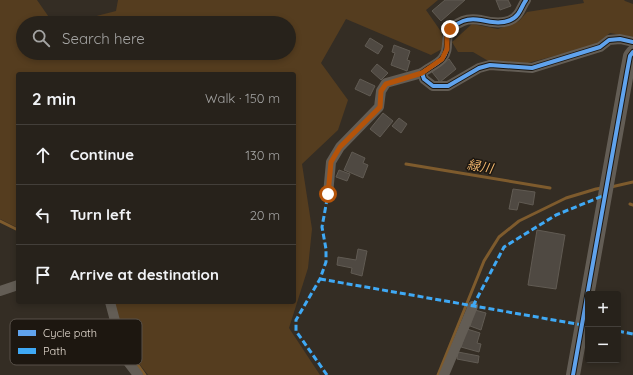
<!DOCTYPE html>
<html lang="en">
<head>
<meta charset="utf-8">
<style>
	:root { --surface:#27221b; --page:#332f28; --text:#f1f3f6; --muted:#a4a4a3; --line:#433f3a }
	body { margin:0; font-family:Quicksand,"Noto Sans JP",sans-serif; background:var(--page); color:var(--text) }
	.controls { position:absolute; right:12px; bottom:12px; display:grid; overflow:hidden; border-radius:4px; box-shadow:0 2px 6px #0003 }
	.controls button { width:36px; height:36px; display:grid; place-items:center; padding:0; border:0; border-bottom:1px solid var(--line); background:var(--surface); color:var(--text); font:20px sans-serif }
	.stop { position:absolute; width:12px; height:12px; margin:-9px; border:3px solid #b45309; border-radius:50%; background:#fff }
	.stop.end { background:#b45309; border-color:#fff; box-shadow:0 1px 4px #0008 }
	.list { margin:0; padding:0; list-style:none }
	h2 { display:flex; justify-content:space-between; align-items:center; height:52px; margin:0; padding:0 16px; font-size:17px }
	h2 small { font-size:13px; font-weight:400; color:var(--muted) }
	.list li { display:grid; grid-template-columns:26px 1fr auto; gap:12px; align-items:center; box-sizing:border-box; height:60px; padding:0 16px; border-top:1px solid var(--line) }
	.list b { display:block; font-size:15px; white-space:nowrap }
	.list em { font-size:13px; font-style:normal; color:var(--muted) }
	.icon { flex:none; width:22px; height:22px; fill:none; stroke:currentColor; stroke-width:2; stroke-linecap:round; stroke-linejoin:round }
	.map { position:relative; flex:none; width:633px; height:375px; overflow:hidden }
	.search { position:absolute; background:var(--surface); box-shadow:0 2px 6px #0003; left:16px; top:16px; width:280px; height:44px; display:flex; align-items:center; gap:10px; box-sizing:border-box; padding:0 14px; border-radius:22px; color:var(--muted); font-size:15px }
	.panel { position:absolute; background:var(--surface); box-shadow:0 2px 6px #0003; left:16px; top:72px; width:280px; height:232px; border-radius:4px }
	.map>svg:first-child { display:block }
	.green { fill:#553d1f }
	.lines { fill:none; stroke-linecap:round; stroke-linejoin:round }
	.stream { stroke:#7e5b2d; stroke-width:3 }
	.building { fill:#4f4942; stroke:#615b53 }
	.street { stroke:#635d55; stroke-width:10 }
	.secondary { stroke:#635d55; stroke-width:14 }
	.quiet { stroke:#3fa9f5; stroke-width:3; stroke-dasharray:6 3; stroke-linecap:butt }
	.cycleway-casing { stroke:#1d1710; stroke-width:6 }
	.cycleway { stroke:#60a3ed; stroke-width:4 }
	.route { stroke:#b45309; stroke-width:5 }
	.labels { text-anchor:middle; stroke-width:3; stroke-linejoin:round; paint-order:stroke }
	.water-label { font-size:13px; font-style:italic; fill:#f0b76e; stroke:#1d1710 }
	.key { fill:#1d1710; stroke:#585149; stroke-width:1 }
	.key-label { font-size:11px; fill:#e2d9ce }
</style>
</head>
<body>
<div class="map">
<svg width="633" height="375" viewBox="0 0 633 375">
	<rect width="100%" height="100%" fill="#342d24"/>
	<g class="green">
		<path d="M0,0H37L53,23H23V53H289V23H69L116,11L118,0H438L426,10L442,33V49L431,55L346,19L321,63L348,100L338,130L302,164L312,229L308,268L289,328L320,375H148L134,357L113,302H294V74H18V228L0,219Z"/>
		<path d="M583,0H624L625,1L633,4V37L610,33L595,45L528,63L490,62L473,52H458L452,42L472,24L498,29L519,21L527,12L584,3Z"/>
	</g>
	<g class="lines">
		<g class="stream">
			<path d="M406,164L550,188"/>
			<path d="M611,187L633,182"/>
			<path d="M630,204L633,205"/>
			<path d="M0,221L18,230"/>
			<path d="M123,334L133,358L145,375"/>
			<path d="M438,375L484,261L499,237L519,221L566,198L596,189L602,188"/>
		</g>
	</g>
	<g class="building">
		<path d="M445,0H465L441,21L432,11Z"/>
		<path d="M496,0H508L511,6L500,10Z"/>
		<path d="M370,38L383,46L378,54L365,46Z"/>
		<path d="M394,45L410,51L407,60L410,61L407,71L391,65L395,53L392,52Z"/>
		<path d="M449,59L456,69L440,82L432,72Z"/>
		<path d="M377,64L388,73L381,80L371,71Z"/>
		<path d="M360,79L375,86L370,96L355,89Z"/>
		<path d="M383,113L393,121L380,137L370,129Z"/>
		<path d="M399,118L407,124L401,133L392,126Z"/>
		<path d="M352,152L365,158L363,163L368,165L363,178L344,170Z"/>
		<path d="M339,170L350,174L347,181L336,177Z"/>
		<path d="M513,189L535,192L533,205L519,202L517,210L509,209Z"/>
		<path d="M537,230L565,235L556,289L528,285Z"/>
		<path d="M358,249L367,251L362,276L351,273L352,268L337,265L338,257L356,260Z"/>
		<path d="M475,310L486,313L481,330L470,326Z"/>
		<path d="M467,329L480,333L477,343L481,344L479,352L461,347Z"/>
		<path d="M458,352L479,356L478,363L457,359Z"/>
	</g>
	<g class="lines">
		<g class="street">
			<path d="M526,0C523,4 521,10 518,14C510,25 493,23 481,20C475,19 468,19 463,21C437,32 454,45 442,59C439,63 427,69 422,73L424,79L433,86H448L479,68L490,65L532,68L600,47L609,40L620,39L633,42"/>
			<path d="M328,194L331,162L340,147L379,107L381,91L386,83L422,73"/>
			<path d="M0,291L18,285"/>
			<path d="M110,302L125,358L138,375"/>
			<path d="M444,375L473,306"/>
		</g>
		<path class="secondary" d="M573,375L627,72L630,56L633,52"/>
		<g class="quiet">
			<path d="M320,279L588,326"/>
			<path d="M473,306L504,247L556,215L605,195"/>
			<path d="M618,331L633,334"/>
			<path d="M327,375L296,331V320L320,279L326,262V249L322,227L328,194"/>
		</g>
		<defs>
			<g id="cycleway">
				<path d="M526,0C523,4 521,10 518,14C510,25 493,23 481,20C475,19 468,19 463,21C437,32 454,45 442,59C439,63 427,69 422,73L424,79L433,86H448L479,68L490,65L532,68L600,47L609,40L620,39L633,42"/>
				<path d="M573,375L627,72L630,56L633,52"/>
			</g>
		</defs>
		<use href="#cycleway" class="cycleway-casing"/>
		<use href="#cycleway" class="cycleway"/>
	</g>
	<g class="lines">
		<path class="route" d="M328,194L331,162L340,147L380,107L381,91L386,84L422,73L442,59L447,49V36L450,29"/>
	</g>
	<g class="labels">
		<g class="water-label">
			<text transform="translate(480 166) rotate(10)" y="5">緑川</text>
		</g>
	</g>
	<rect x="10" y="319" width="132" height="46" rx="6" class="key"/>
	<rect x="18" y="330" width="18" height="6" fill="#60a3ed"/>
	<rect x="18" y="348" width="18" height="6" fill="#3fa9f5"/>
	<g class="key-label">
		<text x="43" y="337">Cycle path</text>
		<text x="43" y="355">Path</text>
	</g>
</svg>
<div class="controls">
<button>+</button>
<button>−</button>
</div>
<div class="stop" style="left:328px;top:194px"></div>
<div class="stop end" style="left:450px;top:29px"></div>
<div class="search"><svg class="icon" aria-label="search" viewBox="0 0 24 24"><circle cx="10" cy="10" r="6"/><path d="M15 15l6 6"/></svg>Search here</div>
<section class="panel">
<h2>2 min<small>Walk · 150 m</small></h2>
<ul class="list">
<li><svg class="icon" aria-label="ahead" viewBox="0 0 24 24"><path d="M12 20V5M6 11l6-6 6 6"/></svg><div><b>Continue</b></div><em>130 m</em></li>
<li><svg class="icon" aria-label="left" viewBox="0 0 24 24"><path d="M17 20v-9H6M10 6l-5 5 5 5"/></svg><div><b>Turn left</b></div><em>20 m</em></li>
<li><svg class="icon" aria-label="arrive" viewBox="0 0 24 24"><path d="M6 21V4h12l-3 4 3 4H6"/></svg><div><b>Arrive at destination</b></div></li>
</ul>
</section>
</div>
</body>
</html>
